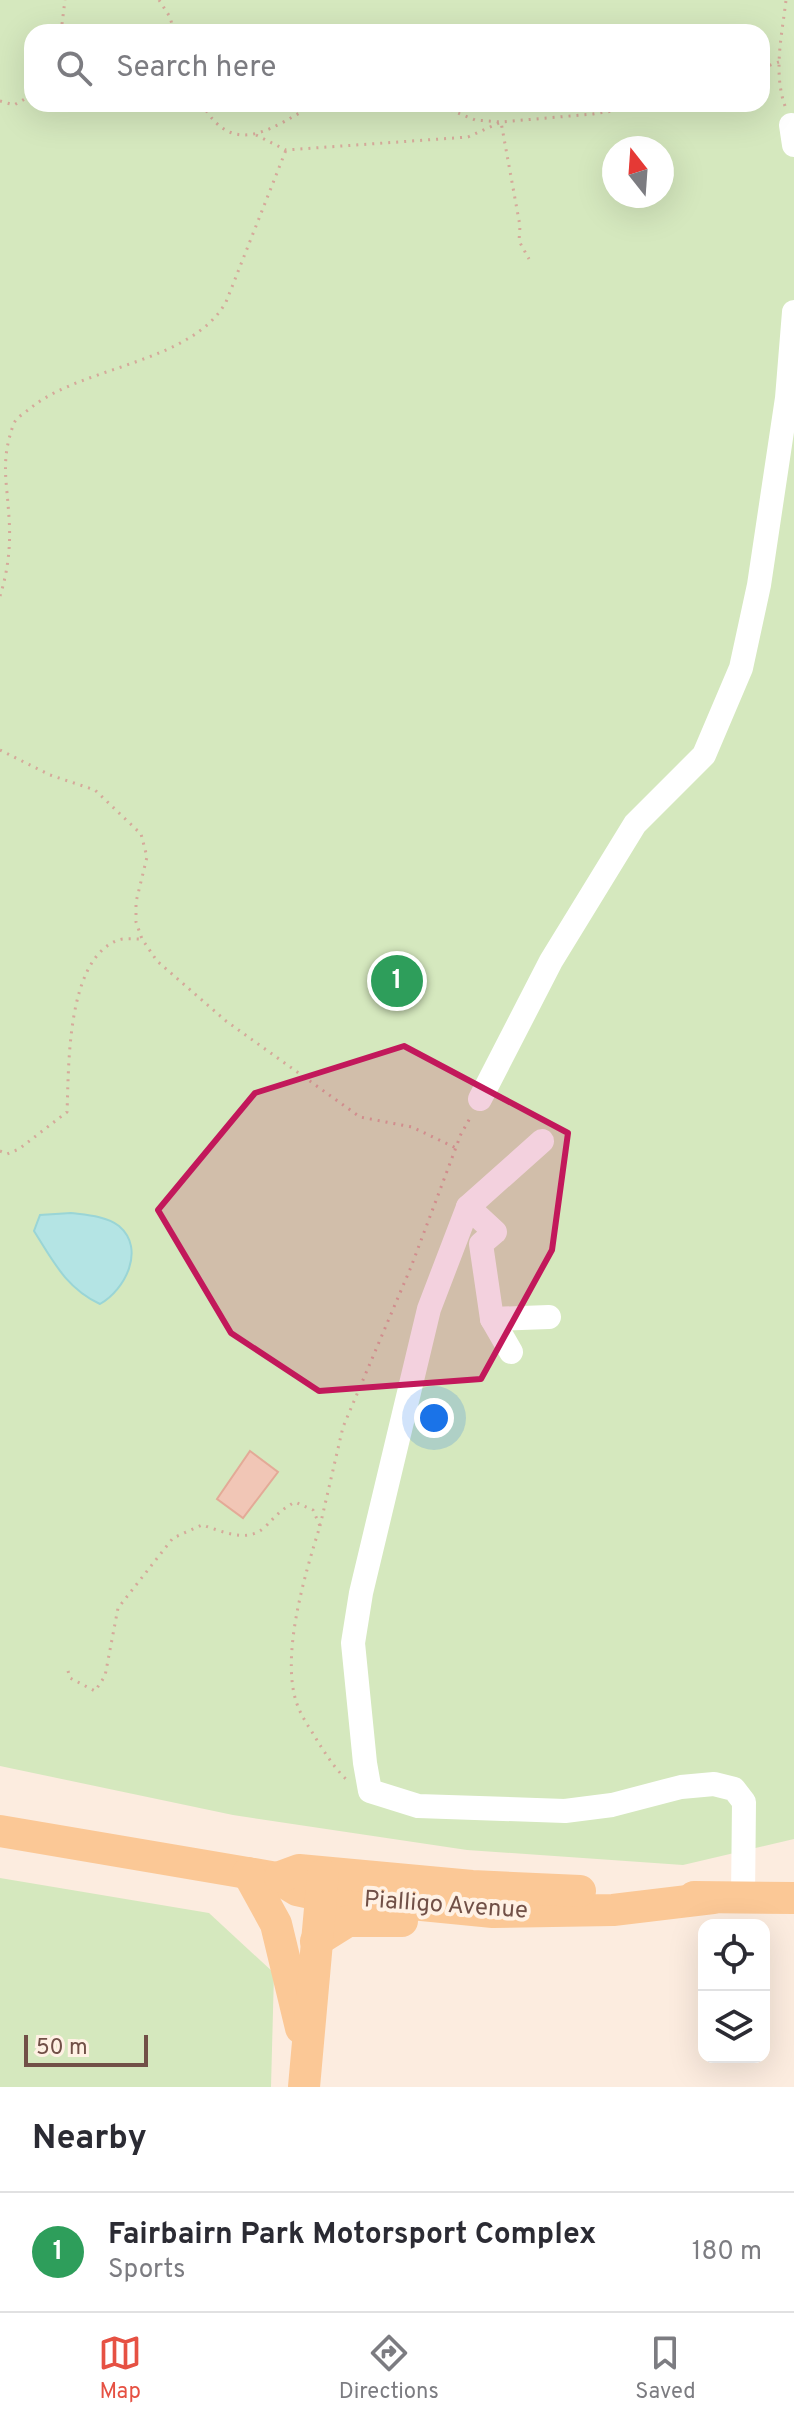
<!DOCTYPE html>
<html lang="en">
<head>
<meta charset="utf-8">
<style>
	:root { --surface:#fff; --page:#f2f2f3; --text:#2b2b33; --muted:#7c7c81; --line:#e1e1e2; --accent:#e65143 }
	body { margin:0; font-family:Overpass,sans-serif; background:var(--page); color:var(--text) }
	.controls { position:absolute; right:24px; bottom:24px; display:grid; overflow:hidden; border-radius:16px; box-shadow:0 8px 32px #0002 }
	.controls button { width:72px; height:72px; display:grid; place-items:center; padding:0; border:0; border-bottom:2px solid var(--line); background:var(--surface); color:var(--text); font:40px sans-serif }
	.compass { position:absolute; left:602px; top:136px; width:72px; height:72px; border-radius:50%; background:var(--surface); box-shadow:0 8px 32px #0002; rotate:343deg }
	.scale { position:absolute; left:24px; bottom:20px; width:124px; box-sizing:border-box; padding-left:8px; border:4px solid #715047; border-top:0; font-size:22px; line-height:28px; white-space:nowrap; color:#715047; -webkit-text-stroke:6px #fff1e4; paint-order:stroke }
	.you { position:absolute; left:434px; top:1418px; width:28px; height:28px; margin:-20px; border:6px solid #fff; border-radius:50%; background:#1a73e8; box-shadow:0 0 0 12px #1a73e833 }
	.badge { display:grid; place-items:center; width:52px; height:52px; border-radius:50%; background:var(--accent); color:#fff; font-size:26px; font-weight:700 }
	.pin { position:absolute; translate:-50% -50%; border:4px solid #fff; box-shadow:0 2px 8px #0006 }
	.list { margin:0; padding:0; list-style:none }
	h2 { display:flex; justify-content:space-between; align-items:center; height:104px; margin:0; padding:0 32px; font-size:34px }
	h2 small { font-size:26px; font-weight:400; color:var(--muted) }
	.list li { display:grid; grid-template-columns:52px 1fr auto; gap:24px; align-items:center; box-sizing:border-box; height:120px; padding:0 32px; border-top:2px solid var(--line) }
	.list b { display:block; font-size:30px; white-space:nowrap }
	.list p { margin:0; font-size:26px; white-space:nowrap; color:var(--muted) }
	.list em { font-size:26px; font-style:normal; color:var(--muted) }
	.icon { flex:none; width:44px; height:44px; fill:none; stroke:currentColor; stroke-width:2; stroke-linecap:round; stroke-linejoin:round }
	.map { position:relative; flex:none; width:794px; height:2087px; overflow:hidden }
	.search { position:absolute; background:var(--surface); box-shadow:0 8px 32px #0002; left:24px; right:24px; top:24px; height:88px; display:flex; align-items:center; gap:20px; box-sizing:border-box; padding:0 28px; border-radius:24px; color:var(--muted); font-size:30px }
	.sheet { height:224px; background:var(--surface) }
	nav { display:flex; justify-content:space-around; align-items:center; box-sizing:border-box; height:112px; border-top:2px solid var(--line); background:var(--surface); font-size:22px; color:var(--muted) }
	nav a { display:grid; justify-items:center; gap:4px }
	nav .on { color:var(--accent) }
	.map>svg:first-child { display:block }
	.green { fill:#d5e8be; fill-rule:evenodd }
	.water { fill:#b4e4e4; stroke:#9ad5d6; stroke-width:2 }
	.building { fill:#f1c6b6; stroke:#e3aa97; stroke-width:2 }
	.lines { fill:none; stroke-linecap:round; stroke-linejoin:round }
	.path { stroke:#d5a99a; stroke-width:3; stroke-dasharray:2 6; stroke-linecap:butt }
	.minor { stroke:#fff; stroke-width:24 }
	.major { stroke:#fbc896; stroke-width:32 }
	.marked { fill:#c2185b; fill-opacity:0.2; stroke:#c2185b; stroke-width:6; stroke-linejoin:round }
	.labels { text-anchor:middle; stroke-width:8; stroke-linejoin:round; paint-order:stroke }
	.street-label { font-size:24px; fill:#715047; stroke:#fff1e4 }
</style>
</head>
<body>
<div class="map">
<svg width="794" height="2087" viewBox="0 0 794 2087">
	<rect width="100%" height="100%" fill="#fcecdf"/>
	<g class="green">
		<path d="M0,0H794V1839L683,1865L467,1850L233,1815L0,1766ZM32,32H762V104H32ZM614,148H662V196H614Z"/>
		<path d="M0,1878L209,1913L274,1973L271,2087H0Z"/>
	</g>
	<path class="water" d="M71,1213C86,1215 106,1216 119,1226C146,1249 125,1290 100,1304C66,1288 53,1261 34,1231L40,1215Z"/>
	<path class="building" d="M250,1451L278,1472L243,1518L217,1499Z"/>
	<g class="lines">
		<g class="path">
			<path d="M159,0L170,17L174,32"/>
			<path d="M61,32L65,0"/>
			<path d="M762,68L779,62"/>
			<path d="M0,101L14,105L32,95"/>
			<path d="M202,104C235,161 273,126 316,104"/>
			<path d="M436,104L475,120L501,122L593,114L658,104"/>
			<path d="M785,106C773,72 782,35 786,0"/>
			<path d="M256,135L286,150L468,137L501,122L520,226L519,241L529,259"/>
			<path d="M0,596C8,571 11,545 9,518C7,480 0,461 14,423C18,416 26,412 32,407C83,366 192,363 226,302L286,150"/>
			<path d="M0,750L50,775L95,790L141,834L147,857L136,902V922L142,939L157,961L226,1021L360,1117L412,1127L456,1148"/>
			<path d="M0,1151L7,1154L19,1149L67,1112C69,1067 66,960 118,940C124,938 135,939 142,939"/>
			<path d="M320,1526L343,1427L411,1267L461,1134L470,1118"/>
			<path d="M68,1671L70,1678L95,1691L105,1676L118,1608L173,1538L202,1525C222,1531 247,1544 265,1527C276,1516 280,1510 295,1502L313,1510L320,1526C305,1574 278,1662 299,1709C304,1721 312,1731 318,1742C327,1756 336,1770 348,1781"/>
		</g>
		<g class="minor">
			<path d="M791,125L794,145"/>
			<path d="M480,1099L551,961L635,824L704,755L741,668L759,585L787,398L794,312"/>
			<path d="M542,1141L468,1207L429,1309L361,1593L353,1643L365,1763L370,1791L418,1806L565,1811L612,1805L681,1787L714,1784L734,1789L744,1802L743,1898"/>
			<path d="M468,1207L495,1232L481,1244L492,1319L511,1352"/>
			<path d="M492,1319L549,1317"/>
		</g>
		<g class="major">
			<path d="M0,1831L277,1878L297,1890L320,1895L493,1912L613,1910L713,1898"/>
			<path d="M248,1873L276,1924L301,2028"/>
			<path d="M280,1877L299,1870L472,1886L580,1891"/>
			<path d="M694,1897L794,1898"/>
			<path d="M316,1941L348,1921H402"/>
			<path d="M304,2087L323,1875"/>
		</g>
	</g>
	<path class="marked" d="M404,1046L568,1133L552,1250L481,1379L319,1391L231,1333L158,1210L255,1093Z"/>
	<g class="labels">
		<g class="street-label">
			<text transform="translate(446 1904) rotate(4)" y="8">Pialligo Avenue</text>
		</g>
	</g>
</svg>
<div class="controls">
<button><svg class="icon" aria-label="locate" viewBox="0 0 24 24"><circle cx="12" cy="12" r="6"/><path d="M12 2v4M12 18v4M2 12h4M18 12h4"/></svg></button>
<button><svg class="icon" aria-label="layers" viewBox="0 0 24 24"><path d="M12 4l9 5-9 5-9-5zM3 14l9 5 9-5"/></svg></button>
</div>
<svg class="compass" viewBox="-18 -18 36 36"><path d="M0-13l5 13h-10z" fill="#e53935"/><path d="M0 13l5-13h-10z" fill="#7c7c81"/></svg>
<div class="scale">50 m</div>
<div class="you"></div>
<div class="pin badge" style="left:397px;top:981px;background:#2e9e5b">1</div>
<div class="search"><svg class="icon" aria-label="search" viewBox="0 0 24 24"><circle cx="10" cy="10" r="6"/><path d="M15 15l6 6"/></svg>Search here</div>
</div>
<section class="sheet">
<h2>Nearby<small></small></h2>
<ul class="list">
<li><span class="badge" style="background:#2e9e5b">1</span><div><b>Fairbairn Park Motorsport Complex</b><p>Sports</p></div><em>180 m</em></li>
</ul>
</section>
<nav>
<a class="on"><svg class="icon" aria-label="map" viewBox="0 0 24 24"><path d="M3 6l6-2 6 2 6-2v14l-6 2-6-2-6 2zM9 4v14M15 6v14"/></svg>Map</a>
<a><svg class="icon" aria-label="directions" viewBox="0 0 24 24"><path d="M12 3l9 9-9 9-9-9zM9 14v-3h6M13 9l2 2-2 2"/></svg>Directions</a>
<a><svg class="icon" aria-label="saved" viewBox="0 0 24 24"><path d="M7 4h10v16l-5-4-5 4z"/></svg>Saved</a>
</nav>
</body>
</html>
